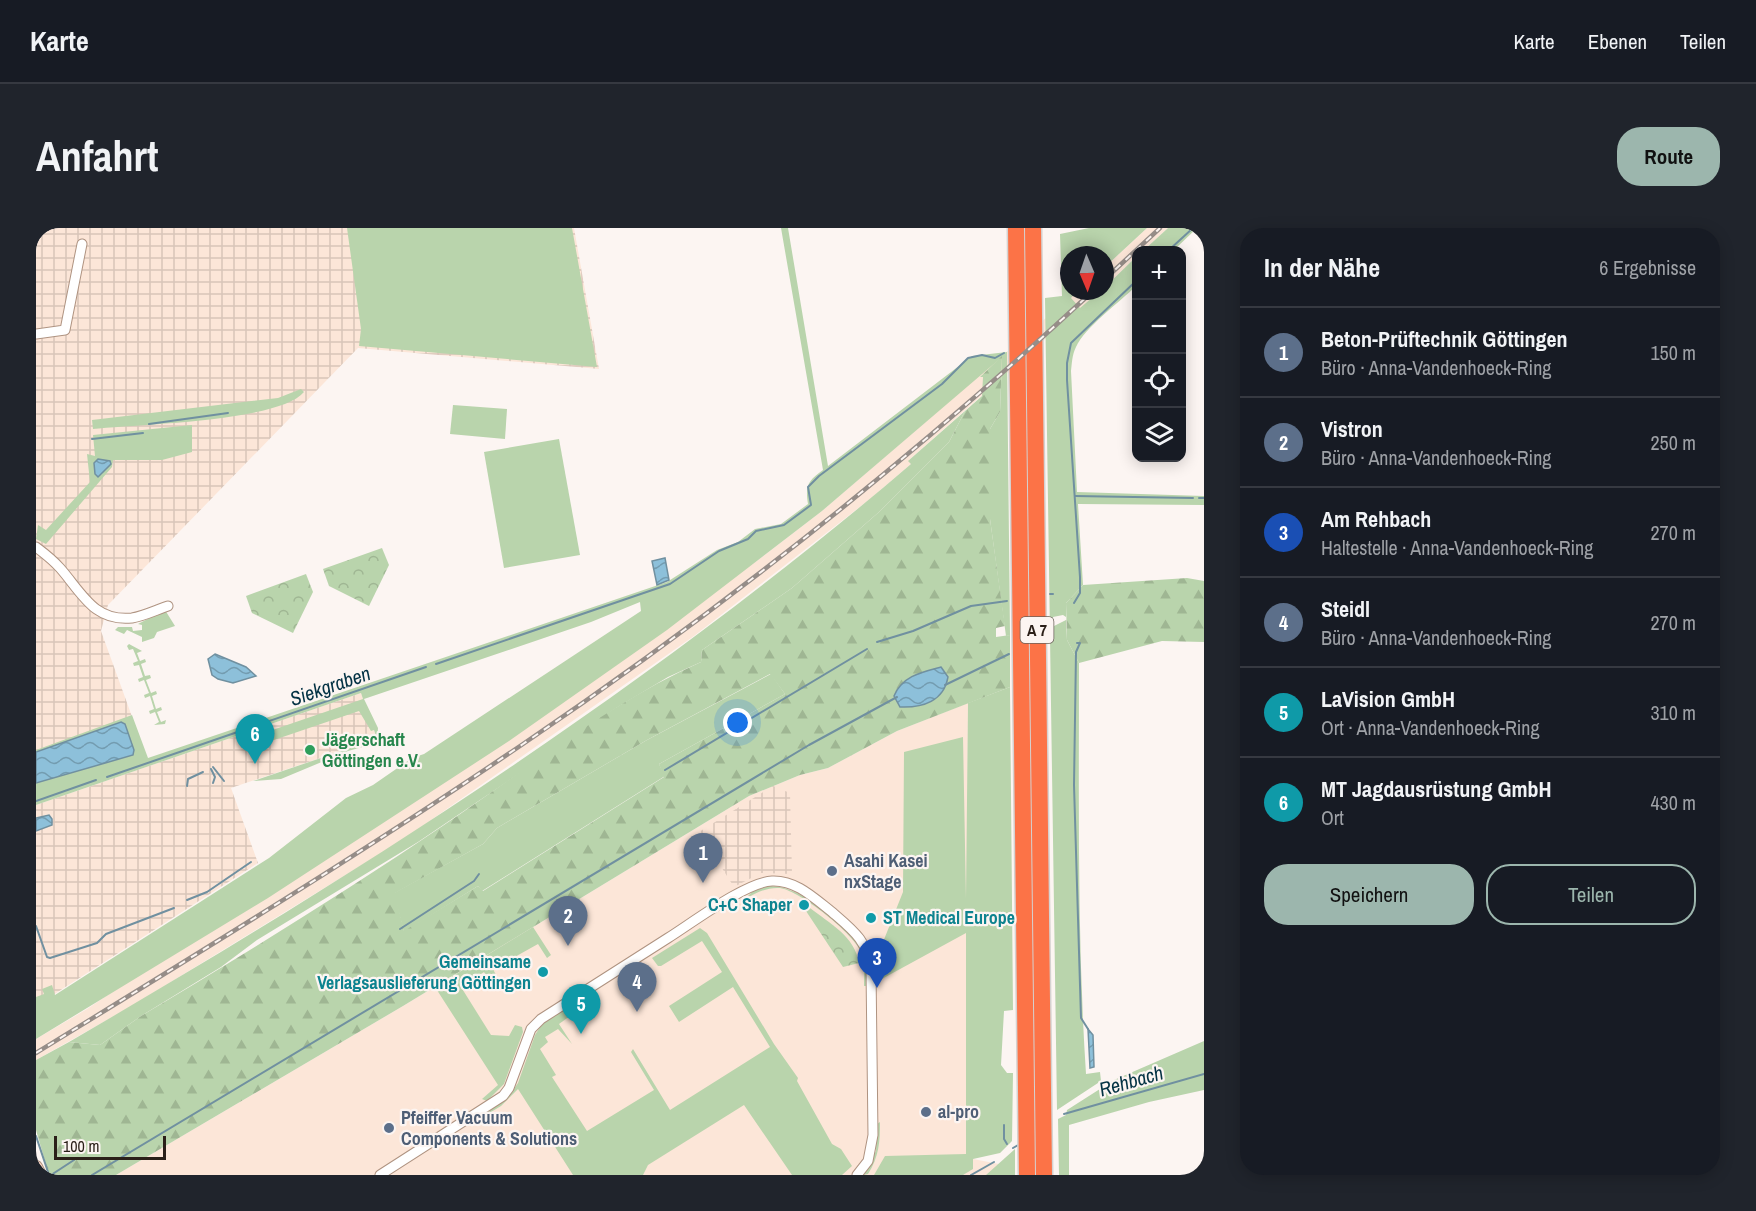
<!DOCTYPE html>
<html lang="de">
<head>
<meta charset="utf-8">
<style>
	:root { --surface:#171b24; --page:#20242c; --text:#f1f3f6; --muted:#9ea1a6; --line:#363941; --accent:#9cb6ad }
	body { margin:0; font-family:"Archivo Narrow",sans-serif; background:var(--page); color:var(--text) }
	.controls { position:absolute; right:18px; top:18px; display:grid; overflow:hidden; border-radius:12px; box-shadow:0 3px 15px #0003 }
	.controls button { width:54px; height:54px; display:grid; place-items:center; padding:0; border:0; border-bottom:2px solid var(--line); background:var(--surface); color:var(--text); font:30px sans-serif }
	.compass { position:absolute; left:1024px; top:18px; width:54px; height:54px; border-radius:50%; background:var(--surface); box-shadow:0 3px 15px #0003; rotate:178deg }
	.scale { position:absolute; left:18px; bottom:15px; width:112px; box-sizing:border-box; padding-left:6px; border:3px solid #2b2019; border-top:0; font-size:16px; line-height:21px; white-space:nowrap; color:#2b2019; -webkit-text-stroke:4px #fcf5f2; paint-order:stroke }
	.you { position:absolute; left:702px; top:495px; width:21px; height:21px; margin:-15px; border:4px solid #fff; border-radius:50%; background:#1a73e8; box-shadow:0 0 0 9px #1a73e833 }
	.badge { display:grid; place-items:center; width:39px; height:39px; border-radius:50%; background:var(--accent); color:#fff; font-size:20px; font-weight:700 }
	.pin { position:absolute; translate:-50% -50px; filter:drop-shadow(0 2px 3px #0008) }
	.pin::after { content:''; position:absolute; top:32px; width:21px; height:18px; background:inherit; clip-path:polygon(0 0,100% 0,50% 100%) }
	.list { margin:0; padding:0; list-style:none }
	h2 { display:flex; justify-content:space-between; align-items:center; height:78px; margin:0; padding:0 24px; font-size:26px }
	h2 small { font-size:20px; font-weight:400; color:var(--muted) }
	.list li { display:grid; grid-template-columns:39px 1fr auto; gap:18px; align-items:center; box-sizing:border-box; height:90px; padding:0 24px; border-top:2px solid var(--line) }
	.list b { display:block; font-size:22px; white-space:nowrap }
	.list p { margin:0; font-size:20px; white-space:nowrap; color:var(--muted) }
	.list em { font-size:20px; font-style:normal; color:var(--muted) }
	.actions { display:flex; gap:12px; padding:18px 24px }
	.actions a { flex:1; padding:14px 0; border:2px solid var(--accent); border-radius:24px; text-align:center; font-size:21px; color:var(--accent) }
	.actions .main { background:var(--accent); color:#111 }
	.icon { flex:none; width:33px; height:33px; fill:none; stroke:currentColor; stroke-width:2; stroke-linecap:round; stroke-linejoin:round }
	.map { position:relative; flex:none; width:1168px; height:947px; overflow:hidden; border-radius:24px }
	header { display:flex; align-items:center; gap:36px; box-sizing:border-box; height:84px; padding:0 30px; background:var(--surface); border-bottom:2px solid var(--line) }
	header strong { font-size:28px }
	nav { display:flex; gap:33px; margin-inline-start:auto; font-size:21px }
	.intro { display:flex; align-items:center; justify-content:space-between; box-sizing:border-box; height:144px; padding:0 36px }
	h1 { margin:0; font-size:42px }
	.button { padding:15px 27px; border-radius:24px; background:var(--accent); color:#111; font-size:21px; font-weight:700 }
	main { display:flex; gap:36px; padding:0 36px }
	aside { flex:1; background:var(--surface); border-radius:24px; box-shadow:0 3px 15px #0003 }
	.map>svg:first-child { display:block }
	.built { fill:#fce6d8 }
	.industrial { fill:url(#industrial-grid) }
	.grass { fill:#b9d4ac }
	.forest { fill:url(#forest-firs); fill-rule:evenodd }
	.park { fill:url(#park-crowns) }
	.water { fill:url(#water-waves); stroke:#7090a0; stroke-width:1.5 }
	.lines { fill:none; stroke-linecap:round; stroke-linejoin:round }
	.stream { stroke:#7090a0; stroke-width:2 }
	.street-casing { stroke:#af9381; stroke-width:11 }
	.secondary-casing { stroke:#af9381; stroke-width:14 }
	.highway-casing { stroke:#d5d2d1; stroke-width:19 }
	.street { stroke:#fff; stroke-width:9 }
	.secondary { stroke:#fed5c8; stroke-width:12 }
	.highway { stroke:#fc7347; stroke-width:16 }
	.rail-casing { stroke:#968d88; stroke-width:4.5 }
	.rail { stroke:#fcf5f2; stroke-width:2; stroke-dasharray:7; stroke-linecap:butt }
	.leisure-dot { fill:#2e9e5b; stroke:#fcf5f2; stroke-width:2 }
	.service-dot { fill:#5c6f8a; stroke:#fcf5f2; stroke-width:2 }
	.culture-dot { fill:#0f9aa8; stroke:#fcf5f2; stroke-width:2 }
	.labels { text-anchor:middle; stroke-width:4.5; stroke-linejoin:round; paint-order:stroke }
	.shield { fill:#fcf5f2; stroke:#6a605a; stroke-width:1.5 }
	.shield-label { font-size:16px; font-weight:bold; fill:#2b2019 }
	.leisure-label { font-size:18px; font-weight:bold; fill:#27864d; stroke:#fcf5f2; text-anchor:start }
	.service-label { font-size:18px; font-weight:bold; fill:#4e5e75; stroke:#fcf5f2; text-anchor:start }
	.culture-label { font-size:18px; font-weight:bold; fill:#0d838f; stroke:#fcf5f2; text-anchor:end }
	.water-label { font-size:20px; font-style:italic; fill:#043244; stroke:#fcf5f2 }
</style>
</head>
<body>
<header>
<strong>Karte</strong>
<nav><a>Karte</a><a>Ebenen</a><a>Teilen</a></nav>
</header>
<div class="intro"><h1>Anfahrt</h1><a class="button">Route</a></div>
<main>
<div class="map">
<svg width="1168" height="947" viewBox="0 0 1168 947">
	<defs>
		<pattern id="industrial-grid" width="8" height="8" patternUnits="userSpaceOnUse" patternTransform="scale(1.5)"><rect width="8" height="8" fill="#fce6d8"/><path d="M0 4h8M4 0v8" fill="none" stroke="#d8c5b9"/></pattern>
		<pattern id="forest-firs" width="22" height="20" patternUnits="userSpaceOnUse" patternTransform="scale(1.5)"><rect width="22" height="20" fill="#b9d4ac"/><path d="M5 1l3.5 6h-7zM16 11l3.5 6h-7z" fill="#9fb693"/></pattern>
		<pattern id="park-crowns" width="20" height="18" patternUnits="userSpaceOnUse" patternTransform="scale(1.5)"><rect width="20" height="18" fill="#b9d4ac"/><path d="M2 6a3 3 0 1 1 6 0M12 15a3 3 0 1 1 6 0" fill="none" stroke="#9fb693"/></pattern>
		<pattern id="water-waves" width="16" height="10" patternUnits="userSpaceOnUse" patternTransform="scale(1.5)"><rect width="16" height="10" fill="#8dc0da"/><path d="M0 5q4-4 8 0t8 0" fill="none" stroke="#739cb0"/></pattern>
	</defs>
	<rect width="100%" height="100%" fill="#fcf5f2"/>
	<g class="built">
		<path d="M1111,0H1132L1108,22H1100V29L1069,59V39Z"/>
		<path d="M1041,63H1064L873,232L875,236L834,271L658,408L365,613L94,779L0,832V811L51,781L722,332L786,283Z"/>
		<path d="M932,475L930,926L937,931L963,936V947H80L367,778L713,568L764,547L792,540L861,503Z"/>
	</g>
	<g class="industrial">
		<path d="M0,0H538L563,141L322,120L72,377L65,403L111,530L0,569Z"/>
		<path d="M325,465L341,511L195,560L222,635L0,778V577Z"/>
		<path d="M737,558L754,565L756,646L725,645L698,659L663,604Z"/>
	</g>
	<g class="grass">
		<path d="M311,0H536L561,139L323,118L325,101Z"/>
		<path d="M745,0H752L792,238L936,128L971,124L974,407L970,408L954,291V201L964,184L966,129L786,283L631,402L473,513L232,670L0,811V769L8,766L6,761L16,757L19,767L233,630L310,570L337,557L376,530L388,526L605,383L604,374L555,394L328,471L342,500L341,515L312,523L245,551L217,553L341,511L338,502L335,503L323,483L232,514L219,508L327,471L325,465L0,577V522L96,487L112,530L631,354L681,322L702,314L719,301L745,296L772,276C769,257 772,253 787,242Z"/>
		<path d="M1053,0H1111L1069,39V27H1033V63H1041L1035,70L1044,80L1064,63H1069V59L1100,29V58C1084,74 1049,99 1040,119C1036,127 1036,135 1035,143L1041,264L1168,268V277L1042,276L1047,357L1030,375V389L1027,387L1017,389L1018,398L1030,392L1031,412L1043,435C1043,571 1041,709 1050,846L1064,844L1065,853L1021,882L1009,70L1026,68L1024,6Z"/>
		<path d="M1132,0H1161L1138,22H1108Z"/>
		<path d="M265,161L268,164C243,194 99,196 57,201L56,192L242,170Z"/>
		<path d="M417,177L471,181L469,211L414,206Z"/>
		<path d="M929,183L913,214L843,284L756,360L666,422L665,434L632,449L580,480L382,614L221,712L185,739L105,788L64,817L33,814C327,643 616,458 875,236L872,233Z"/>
		<path d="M156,197V224L126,232H77L76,239L10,316L0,311L2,297L10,302L54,254L51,226L59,228L57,207Z"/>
		<path d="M523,211L544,327L468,340L448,224Z"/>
		<path d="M129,382L139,398L121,404L118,410L106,414V409L91,402L88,406L79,402L82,399H96L97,403L106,402V397L102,396Z"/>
		<path d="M93,416L106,423L101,425L104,433L109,431L110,434L105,436L109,448L114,447L115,450L110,452L115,465L120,463L121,466L116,468L120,481L125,479L126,482L121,484L125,494L130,492L129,496L118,497L123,494L119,484L114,486L113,483L118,481L114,468L109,470L108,467L113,465L108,452L103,454L102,451L107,449L103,437L98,438L97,435L102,433L97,421L93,422L91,418Z"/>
		<path d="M735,446L749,466L623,536L629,548L446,663L442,658L368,704L358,665L447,616L461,600L611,512Z"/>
		<path d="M974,459L977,782L968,783L965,837L971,845H977L976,913L964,925L937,931V941L927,947H838L849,928L930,926V705L844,752L847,714L867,664L868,524L927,509L930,671L932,475Z"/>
		<path d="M733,658C760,656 811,694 824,717C831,729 830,745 831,758H828C828,748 829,736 826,726C819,706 764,663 744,660C731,659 720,665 709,671L717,663Z"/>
		<path d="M497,699L515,727L511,730L502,716L457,741L462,751L455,755L448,744L425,759L455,807L473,808L479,797L486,799L487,804L468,856L451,873L446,871L462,857L399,759Z"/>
		<path d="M664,700L671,705L738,816L762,850L761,853L796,916L805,921L816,938L806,947H756L708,877L612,937L607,947H537L482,861L465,878L440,893L441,890L475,865L482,855L499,807L506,796L529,780L535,782L547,774L545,780L523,796L536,816L522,801L509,809L512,814L504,821L520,847L516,849L551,903L618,862L595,824L597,821L634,882L734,819L697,759L643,794L633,778L686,744L666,713L625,738H622L616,730Z"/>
		<path d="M1168,813V862L1113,874L1033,897V947H1023L1022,891L1030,887L1031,882L1078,852Z"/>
		<path d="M844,894C844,914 843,929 832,946L827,947L840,923L841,896Z"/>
		<path d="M979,921V947H950Z"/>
	</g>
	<g class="forest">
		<path d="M966,128L964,184L954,201V291L969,398L960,400V409L974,407V459L861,503L792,540L764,547L713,568L367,778L80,947H13L0,902V832L33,814L64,817L105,788C207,727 309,664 408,597C491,541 573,475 665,434L666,422L756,360L843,284L913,214L929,183L946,168L947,149H944ZM734,446L749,466L623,536L628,549L447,663L442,658L368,703L359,665L447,616L461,600L611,512Z"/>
		<path d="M1151,350L1168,353V414L1126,413L1043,435L1031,412L1030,375L1047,357Z"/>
	</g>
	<g class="park">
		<path d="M346,320L353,337L333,378L293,358L287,341Z"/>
		<path d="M270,346L277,364L257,405L216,385L210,368Z"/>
		<path d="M774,680C793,695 819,708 823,735L807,739L770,683Z"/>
	</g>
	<g class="water">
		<path d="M62,231L74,233L75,236L62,249L59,246L58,235Z"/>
		<path d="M629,330L633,352L621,357L616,333Z"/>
		<path d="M179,426L210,439L220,448L197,455L182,451L176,447L172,431Z"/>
		<path d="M905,439L912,449C908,473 887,480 864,479L858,468C866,448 886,444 905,439Z"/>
		<path d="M85,494L89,496L98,522L97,527L0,555V524Z"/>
		<path d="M13,587L16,591V597L0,603V590Z"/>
		<path d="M1052,801L1057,807L1058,839L1054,840Z"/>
	</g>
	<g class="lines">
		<g class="stream">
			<path d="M1133,22L1157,0"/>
			<path d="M113,196L192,185"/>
			<path d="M56,211L107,205"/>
			<path d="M1039,268L1157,270"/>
			<path d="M1163,270H1168"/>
			<path d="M1014,366H1017"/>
			<path d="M1038,375L1044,365V349L1031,152V135L1035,115L1100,53"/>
			<path d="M841,414L877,403L935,378L971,373"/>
			<path d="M1041,415H1044L1040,424L1038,557L1045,790L1052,801"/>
			<path d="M400,436L634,356L683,323L712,311L720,303L748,297L775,277L772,259L783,248L906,156L932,130L946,127L959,130L968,125"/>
			<path d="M909,457L973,426"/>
			<path d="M177,539L188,553"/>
			<path d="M175,541L179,549L177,555"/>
			<path d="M629,542L831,421"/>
			<path d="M71,549L390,439"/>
			<path d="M151,558L152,551L167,544"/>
			<path d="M0,573L60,552"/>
			<path d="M151,672L171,664L215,634"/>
			<path d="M0,698L11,729L14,730L61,715L70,706L138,680"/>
			<path d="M364,701L438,653L443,646"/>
			<path d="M1028,886L1168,846"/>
			<path d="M968,897V911L971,916"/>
			<path d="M0,908L13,947"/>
			<path d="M977,920L984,916"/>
			<path d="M15,947L38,932"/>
			<path d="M56,947L773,517L861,469"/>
			<path d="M935,947L958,934"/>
		</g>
		<defs>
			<g id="street">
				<path d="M0,106L29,102L46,16"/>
				<path d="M0,319C8,325 17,332 24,340C46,365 58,394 96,390C108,388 120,382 132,378"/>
				<path d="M344,947L467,868L473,860L495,801L505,791C547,764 590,737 632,710C656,695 710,654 736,653C760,652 778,670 796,684C817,702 832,713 835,742L837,907L832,933L821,947"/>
			</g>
			<path id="secondary" d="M0,939L4,947"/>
			<g id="highway">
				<path d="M980,0L991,947"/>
				<path d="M997,0L1008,947"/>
			</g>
		</defs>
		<use href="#street" class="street-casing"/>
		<use href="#secondary" class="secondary-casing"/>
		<use href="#highway" class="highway-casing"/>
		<use href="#street" class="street"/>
		<use href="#secondary" class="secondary"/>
		<use href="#highway" class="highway"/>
		<defs>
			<g id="rail">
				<path d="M1069,51L1124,0"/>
				<path d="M0,825C164,724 328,624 487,516C688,380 879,228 1057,63"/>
			</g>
		</defs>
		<use href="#rail" class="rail-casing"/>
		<use href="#rail" class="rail"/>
	</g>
	<circle class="leisure-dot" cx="274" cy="522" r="6"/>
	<g class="service-dot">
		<circle cx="796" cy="643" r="6"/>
		<circle cx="890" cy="884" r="6"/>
		<circle cx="353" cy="900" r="6"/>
	</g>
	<g class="culture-dot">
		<circle cx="768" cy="677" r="6"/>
		<circle cx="835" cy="690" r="6"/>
		<circle cx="507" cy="744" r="6"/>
	</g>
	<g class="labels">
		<rect class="shield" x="984.5" y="389" width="33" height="26" rx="4.5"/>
		<g class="shield-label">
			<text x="1001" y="408">A 7</text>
		</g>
		<g class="leisure-label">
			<text x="286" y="518">Jägerschaft<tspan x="286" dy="21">Göttingen e.V.</tspan></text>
		</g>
		<g class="service-label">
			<text x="808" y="639">Asahi Kasei<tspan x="808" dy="21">nxStage</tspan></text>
			<text x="902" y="890">al-pro</text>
			<text x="365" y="896">Pfeiffer Vacuum<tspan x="365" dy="21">Components &amp; Solutions</tspan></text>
		</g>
		<g class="culture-label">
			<text x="756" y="683">C+C Shaper</text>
			<text x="847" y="696" text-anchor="start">ST Medical Europe</text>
			<text x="495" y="740">Gemeinsame<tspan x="495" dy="21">Verlagsauslieferung Göttingen</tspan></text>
		</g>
		<g class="water-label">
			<text transform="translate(294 458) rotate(-19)" y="7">Siekgraben</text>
			<text transform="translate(1095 853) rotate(-16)" y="7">Rehbach</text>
		</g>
	</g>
</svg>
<div class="controls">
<button>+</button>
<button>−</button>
<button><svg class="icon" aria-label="locate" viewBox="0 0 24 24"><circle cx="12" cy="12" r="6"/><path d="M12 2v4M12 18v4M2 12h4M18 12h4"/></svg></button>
<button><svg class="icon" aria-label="layers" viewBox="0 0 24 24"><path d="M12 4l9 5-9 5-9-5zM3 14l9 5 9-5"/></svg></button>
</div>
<svg class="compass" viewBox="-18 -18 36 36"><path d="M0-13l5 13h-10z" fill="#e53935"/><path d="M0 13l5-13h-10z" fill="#9ea1a6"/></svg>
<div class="scale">100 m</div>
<div class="you"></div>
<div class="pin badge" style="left:667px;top:655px;background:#5c6f8a">1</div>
<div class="pin badge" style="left:532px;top:718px;background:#5c6f8a">2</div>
<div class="pin badge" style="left:841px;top:760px;background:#1a4fb4">3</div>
<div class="pin badge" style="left:601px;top:784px;background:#5c6f8a">4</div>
<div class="pin badge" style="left:545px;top:806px;background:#0f9aa8">5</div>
<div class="pin badge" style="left:219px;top:536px;background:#0f9aa8">6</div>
</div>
<aside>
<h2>In der Nähe<small>6 Ergebnisse</small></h2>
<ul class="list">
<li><span class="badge" style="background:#5c6f8a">1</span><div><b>Beton-Prüftechnik Göttingen</b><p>Büro · Anna-Vandenhoeck-Ring</p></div><em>150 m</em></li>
<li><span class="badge" style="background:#5c6f8a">2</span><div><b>Vistron</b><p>Büro · Anna-Vandenhoeck-Ring</p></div><em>250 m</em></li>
<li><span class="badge" style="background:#1a4fb4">3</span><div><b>Am Rehbach</b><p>Haltestelle · Anna-Vandenhoeck-Ring</p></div><em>270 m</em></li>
<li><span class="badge" style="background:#5c6f8a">4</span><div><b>Steidl</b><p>Büro · Anna-Vandenhoeck-Ring</p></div><em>270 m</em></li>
<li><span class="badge" style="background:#0f9aa8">5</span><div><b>LaVision GmbH</b><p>Ort · Anna-Vandenhoeck-Ring</p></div><em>310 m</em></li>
<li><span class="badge" style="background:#0f9aa8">6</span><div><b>MT Jagdausrüstung GmbH</b><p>Ort</p></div><em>430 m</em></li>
</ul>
<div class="actions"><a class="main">Speichern</a><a>Teilen</a></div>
</aside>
</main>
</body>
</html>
